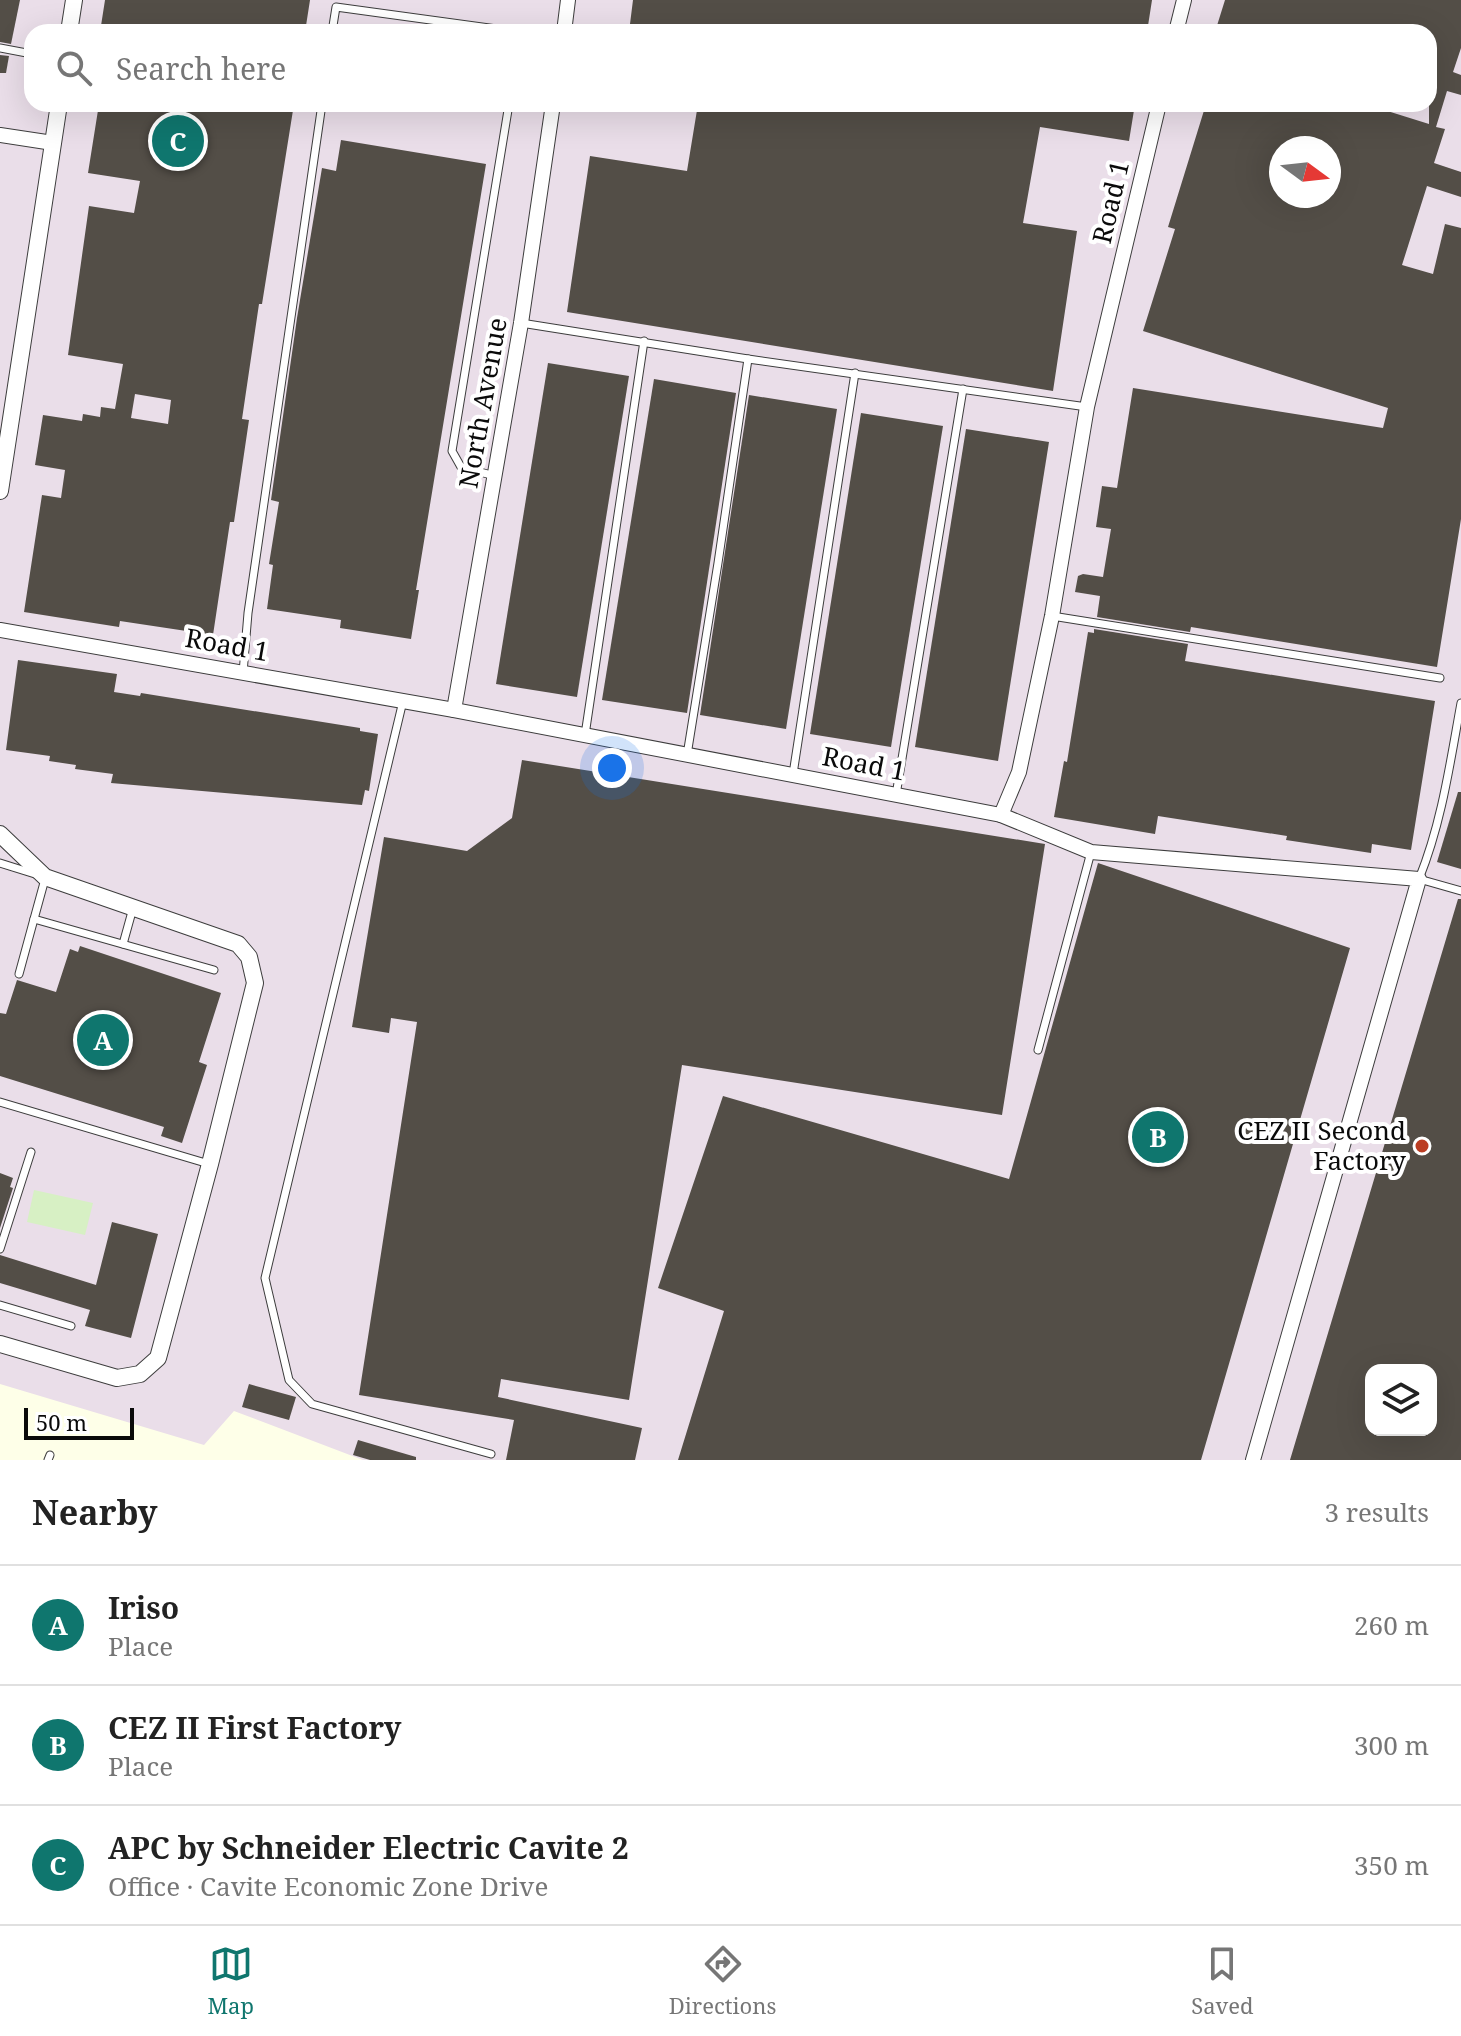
<!DOCTYPE html>
<html lang="en">
<head>
<meta charset="utf-8">
<style>
	:root { --surface:#fff; --page:#f6f6f6; --text:#222; --muted:#767676; --line:#e0e0e0; --accent:#0f766e }
	body { margin:0; font-family:"Noto Serif",serif; background:var(--page); color:var(--text) }
	.controls { position:absolute; right:24px; bottom:24px; display:grid; overflow:hidden; border-radius:16px; box-shadow:0 8px 32px #0002 }
	.controls button { width:72px; height:72px; display:grid; place-items:center; padding:0; border:0; border-bottom:2px solid var(--line); background:var(--surface); color:var(--text); font:40px sans-serif }
	.compass { position:absolute; left:1269px; top:136px; width:72px; height:72px; border-radius:50%; background:var(--surface); box-shadow:0 8px 32px #0002; rotate:105deg }
	.scale { position:absolute; left:24px; bottom:20px; width:110px; box-sizing:border-box; padding-left:8px; border:4px solid #0a0a0a; border-top:0; font-size:22px; line-height:28px; white-space:nowrap; color:#0a0a0a; -webkit-text-stroke:6px #fff; paint-order:stroke }
	.you { position:absolute; left:612px; top:768px; width:28px; height:28px; margin:-20px; border:6px solid #fff; border-radius:50%; background:#1a73e8; box-shadow:0 0 0 12px #1a73e833 }
	.badge { display:grid; place-items:center; width:52px; height:52px; border-radius:50%; background:var(--accent); color:#fff; font-size:26px; font-weight:700 }
	.pin { position:absolute; translate:-50% -50%; border:4px solid #fff; box-shadow:0 2px 8px #0006 }
	.list { margin:0; padding:0; list-style:none }
	h2 { display:flex; justify-content:space-between; align-items:center; height:104px; margin:0; padding:0 32px; font-size:34px }
	h2 small { font-size:26px; font-weight:400; color:var(--muted) }
	.list li { display:grid; grid-template-columns:52px 1fr auto; gap:24px; align-items:center; box-sizing:border-box; height:120px; padding:0 32px; border-top:2px solid var(--line) }
	.list b { display:block; font-size:30px; white-space:nowrap }
	.list p { margin:0; font-size:26px; white-space:nowrap; color:var(--muted) }
	.list em { font-size:26px; font-style:normal; color:var(--muted) }
	.icon { flex:none; width:44px; height:44px; fill:none; stroke:currentColor; stroke-width:2; stroke-linecap:round; stroke-linejoin:round }
	.map { position:relative; flex:none; width:1461px; height:1460px; overflow:hidden }
	.search { position:absolute; background:var(--surface); box-shadow:0 8px 32px #0002; left:24px; right:24px; top:24px; height:88px; display:flex; align-items:center; gap:20px; box-sizing:border-box; padding:0 28px; border-radius:24px; color:var(--muted); font-size:30px }
	.sheet { height:464px; background:var(--surface) }
	nav { display:flex; justify-content:space-around; align-items:center; box-sizing:border-box; height:112px; border-top:2px solid var(--line); background:var(--surface); font-size:22px; color:var(--muted) }
	nav a { display:grid; justify-items:center; gap:4px }
	nav .on { color:var(--accent) }
	.map>svg:first-child { display:block }
	.industrial { fill:#eadee9; fill-rule:evenodd }
	.pitch { fill:#d7f0c4 }
	.building { fill:#534e47; fill-rule:evenodd }
	.lines { fill:none; stroke-linecap:round; stroke-linejoin:round }
	.service-casing { stroke:#3d3d3d; stroke-width:9 }
	.minor-casing { stroke:#3d3d3d; stroke-width:16 }
	.tertiary-casing { stroke:#3d3d3d; stroke-width:18 }
	.service { stroke:#fff; stroke-width:7 }
	.minor { stroke:#fff; stroke-width:14 }
	.tertiary { stroke:#fff; stroke-width:16 }
	.poi-dot { fill:#bb3d22; stroke:#fff; stroke-width:3 }
	.labels { text-anchor:middle; stroke-width:8; stroke-linejoin:round; paint-order:stroke }
	.street-label { font-size:26px; fill:#0a0a0a; stroke:#fff }
	.poi-label { font-size:26px; fill:#0a0a0a; stroke:#fff; text-anchor:end }
</style>
</head>
<body>
<div class="map">
<svg width="1461" height="1460" viewBox="0 0 1461 1460">
	<rect width="100%" height="100%" fill="#feffe8"/>
	<path class="industrial" d="M0,0H1461V1460H363L234,1411L204,1445L0,1384ZM32,32H1429V104H32ZM1281,148H1329V196H1281ZM1371,1370H1431V1430H1371Z"/>
	<path class="pitch" d="M34,1190L93,1203L85,1235L27,1222Z"/>
	<g class="building">
		<path d="M0,0H20L11,44L0,42Z"/>
		<path d="M105,0H310L305,32H100Z"/>
		<path d="M633,0H1152L1147,32H629Z"/>
		<path d="M1225,0H1461V48L1453,72L1461,75V95L1447,91L1436,127L1445,129L1434,163L1461,172V197L1427,186L1402,265L1433,274L1445,224L1461,228V519L1437,667L1191,627L1190,632L1097,617L1100,596L1075,592L1078,576L1083,574L1103,577L1111,529L1096,527L1102,486L1117,488L1133,388L1383,428L1388,408L1143,331L1175,229L1168,227L1206,104H1365L1429,124V32H1215ZM1281,148H1329V196H1281Z"/>
		<path d="M0,55L9,56L6,73H0Z"/>
		<path d="M99,104H294L262,304H259L242,419L249,420L234,522H230L213,635L120,621L119,627L24,612L42,495L61,498L65,470L35,465L43,415L82,421L83,414L100,417L101,407L115,409L123,364L68,355L89,206L134,213L140,181L88,173ZM135,394L171,400L168,424L131,418Z"/>
		<path d="M698,104H1135L1129,141L1040,127L1023,223L1077,231L1053,391L567,312L590,156L687,171Z"/>
		<path d="M341,140L486,164L416,590H419L411,639L340,628L341,620L267,609L273,565L269,564L279,502L271,500L297,318L322,168L336,171Z"/>
		<path d="M548,363L629,376L577,697L496,684Z"/>
		<path d="M654,379L736,393L687,713L602,700Z"/>
		<path d="M749,395L837,409L786,729L700,715Z"/>
		<path d="M861,413L943,426L891,747L810,734Z"/>
		<path d="M966,429L1049,442L998,761L915,747Z"/>
		<path d="M1094,629L1188,644L1185,661L1435,701L1411,850L1372,844L1371,853L1286,840L1287,836L1158,816L1155,834L1054,817L1064,761L1067,762L1088,632L1094,633Z"/>
		<path d="M18,660L117,674L114,692L140,696L141,693L360,728V731L378,734L369,791L365,790L362,805L111,783L113,774L75,769L76,765L49,761L50,756L6,750Z"/>
		<path d="M522,760L1045,844L1002,1115L682,1065L629,1400L501,1379L498,1397L642,1428L635,1460H506L514,1420L359,1395L417,1022L391,1018L389,1033L352,1027L384,837L467,851L512,818Z"/>
		<path d="M1458,792H1461V869L1437,862Z"/>
		<path d="M1098,863L1350,948L1201,1460H678L724,1311L658,1288L723,1096L1009,1179Z"/>
		<path d="M1458,899H1461V1460H1290ZM1371,1370H1431V1430H1371Z"/>
		<path d="M80,946L221,993L199,1062L207,1065L182,1143L161,1136L164,1127L0,1076V1013L6,1014L17,980L56,992L70,949L78,952Z"/>
		<path d="M0,1173L13,1178L10,1187L13,1188L0,1228Z"/>
		<path d="M112,1222L158,1234L131,1338L85,1326L90,1310L0,1283V1255L96,1285Z"/>
		<path d="M249,1384L296,1397L289,1420L242,1407Z"/>
		<path d="M358,1440L416,1457V1460H370L353,1455Z"/>
	</g>
	<g class="lines">
		<defs>
			<g id="service">
				<path d="M332,32L336,7L518,32"/>
				<path d="M0,48L32,54"/>
				<path d="M521,323L748,359L1087,407"/>
				<path d="M495,476L461,467L452,451L509,104"/>
				<path d="M1052,616L1440,678"/>
				<path d="M243,673L248,613L322,104"/>
				<path d="M403,701L265,1278L289,1380L312,1404L491,1454"/>
				<path d="M1461,703C1450,763 1442,822 1419,879L1461,891"/>
				<path d="M585,735L644,341"/>
				<path d="M687,755L718,563L748,359"/>
				<path d="M793,774L855,373"/>
				<path d="M896,795L963,389"/>
				<path d="M0,863L35,874"/>
				<path d="M45,879L34,919L214,970"/>
				<path d="M123,944L133,908"/>
				<path d="M19,974L34,919"/>
				<path d="M1038,1050L1091,852"/>
				<path d="M0,1102L209,1164"/>
				<path d="M0,1249L31,1152"/>
				<path d="M0,1305L71,1326"/>
				<path d="M48,1460L50,1455"/>
			</g>
			<g id="minor">
				<path d="M564,32L568,0"/>
				<path d="M1176,32L1184,0"/>
				<path d="M0,135L53,143"/>
				<path d="M0,630L454,710L1001,815L1091,852L1419,879L1253,1460"/>
				<path d="M454,710L521,323L553,104"/>
				<path d="M1001,815L1019,772L1052,616L1087,407L1159,104"/>
			</g>
			<g id="tertiary">
				<path d="M69,32L74,0"/>
				<path d="M0,491L59,104"/>
				<path d="M0,834L45,877L238,944L249,957L255,983L210,1164L158,1358L140,1374L117,1378L0,1344"/>
			</g>
		</defs>
		<use href="#service" class="service-casing"/>
		<use href="#minor" class="minor-casing"/>
		<use href="#tertiary" class="tertiary-casing"/>
		<use href="#service" class="service"/>
		<use href="#minor" class="minor"/>
		<use href="#tertiary" class="tertiary"/>
	</g>
	<circle class="poi-dot" cx="1422" cy="1146" r="8"/>
	<g class="labels">
		<g class="street-label">
			<text transform="translate(1111 202) rotate(-77)" y="9">Road 1</text>
			<text transform="translate(483 403) rotate(-80)" y="9">North Avenue</text>
			<text transform="translate(227 645) rotate(10)" y="9">Road 1</text>
			<text transform="translate(864 764) rotate(11)" y="9">Road 1</text>
		</g>
		<g class="poi-label">
			<text x="1406" y="1140">CEZ II Second<tspan x="1406" dy="30">Factory</tspan></text>
		</g>
	</g>
</svg>
<div class="controls">
<button><svg class="icon" aria-label="layers" viewBox="0 0 24 24"><path d="M12 4l9 5-9 5-9-5zM3 14l9 5 9-5"/></svg></button>
</div>
<svg class="compass" viewBox="-18 -18 36 36"><path d="M0-13l5 13h-10z" fill="#e53935"/><path d="M0 13l5-13h-10z" fill="#767676"/></svg>
<div class="scale">50 m</div>
<div class="you"></div>
<div class="pin badge" style="left:103px;top:1040px">A</div>
<div class="pin badge" style="left:1158px;top:1137px">B</div>
<div class="pin badge" style="left:178px;top:141px">C</div>
<div class="search"><svg class="icon" aria-label="search" viewBox="0 0 24 24"><circle cx="10" cy="10" r="6"/><path d="M15 15l6 6"/></svg>Search here</div>
</div>
<section class="sheet">
<h2>Nearby<small>3 results</small></h2>
<ul class="list">
<li><span class="badge">A</span><div><b>Iriso</b><p>Place</p></div><em>260 m</em></li>
<li><span class="badge">B</span><div><b>CEZ II First Factory</b><p>Place</p></div><em>300 m</em></li>
<li><span class="badge">C</span><div><b>APC by Schneider Electric Cavite 2</b><p>Office · Cavite Economic Zone Drive</p></div><em>350 m</em></li>
</ul>
</section>
<nav>
<a class="on"><svg class="icon" aria-label="map" viewBox="0 0 24 24"><path d="M3 6l6-2 6 2 6-2v14l-6 2-6-2-6 2zM9 4v14M15 6v14"/></svg>Map</a>
<a><svg class="icon" aria-label="directions" viewBox="0 0 24 24"><path d="M12 3l9 9-9 9-9-9zM9 14v-3h6M13 9l2 2-2 2"/></svg>Directions</a>
<a><svg class="icon" aria-label="saved" viewBox="0 0 24 24"><path d="M7 4h10v16l-5-4-5 4z"/></svg>Saved</a>
</nav>
</body>
</html>
